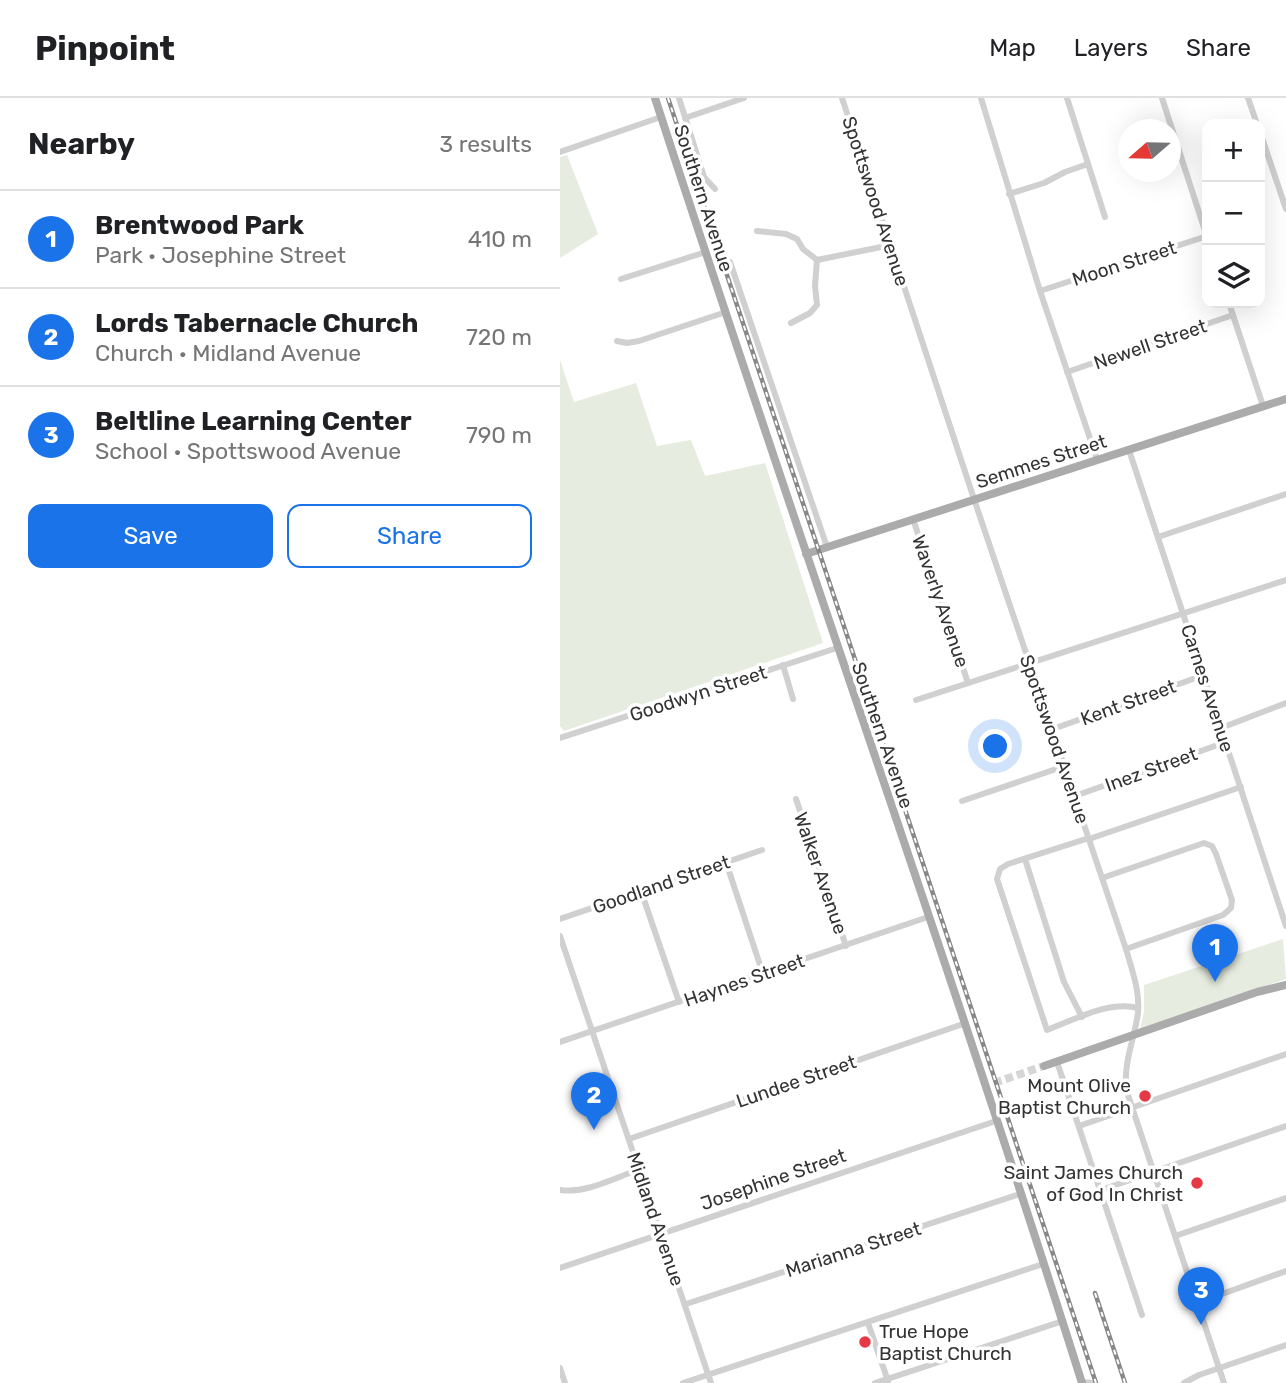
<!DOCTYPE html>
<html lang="en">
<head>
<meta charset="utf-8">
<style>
	:root { --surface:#fff; --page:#f6f6f6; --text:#202124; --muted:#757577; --line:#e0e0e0; --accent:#1a73e8 }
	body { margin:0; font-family:Rubik,sans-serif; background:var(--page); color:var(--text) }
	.controls { position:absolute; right:21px; top:21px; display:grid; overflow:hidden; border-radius:14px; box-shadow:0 7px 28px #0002 }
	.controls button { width:63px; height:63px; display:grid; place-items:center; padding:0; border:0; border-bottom:2px solid var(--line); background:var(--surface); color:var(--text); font:35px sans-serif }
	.compass { position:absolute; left:558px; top:21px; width:63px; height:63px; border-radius:50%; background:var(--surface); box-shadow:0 7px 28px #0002; rotate:250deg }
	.you { position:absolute; left:436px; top:649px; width:24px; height:24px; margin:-18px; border:5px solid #fff; border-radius:50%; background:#1a73e8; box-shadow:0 0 0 10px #1a73e833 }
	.badge { display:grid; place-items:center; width:46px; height:46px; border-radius:50%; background:var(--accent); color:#fff; font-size:23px; font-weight:700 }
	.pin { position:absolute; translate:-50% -58px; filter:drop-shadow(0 2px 4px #0008) }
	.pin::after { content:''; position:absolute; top:37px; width:24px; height:21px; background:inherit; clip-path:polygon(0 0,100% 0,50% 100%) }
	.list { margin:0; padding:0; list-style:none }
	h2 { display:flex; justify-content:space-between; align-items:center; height:91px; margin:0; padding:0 28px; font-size:30px }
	h2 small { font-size:23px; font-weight:400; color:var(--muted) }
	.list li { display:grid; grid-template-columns:46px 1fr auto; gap:21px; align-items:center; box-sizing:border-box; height:98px; padding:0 28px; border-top:2px solid var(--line) }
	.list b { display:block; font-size:26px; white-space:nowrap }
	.list p { margin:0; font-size:23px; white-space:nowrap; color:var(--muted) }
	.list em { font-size:23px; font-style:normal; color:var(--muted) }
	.actions { display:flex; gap:14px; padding:21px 28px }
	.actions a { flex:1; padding:16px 0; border:2px solid var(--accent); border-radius:14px; text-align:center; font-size:24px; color:var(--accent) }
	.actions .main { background:var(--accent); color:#fff }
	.icon { flex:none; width:38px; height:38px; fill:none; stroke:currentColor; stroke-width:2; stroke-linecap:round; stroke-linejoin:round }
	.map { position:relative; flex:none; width:726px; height:1285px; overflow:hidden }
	header { display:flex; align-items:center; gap:42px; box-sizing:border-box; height:98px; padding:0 35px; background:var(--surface); border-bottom:2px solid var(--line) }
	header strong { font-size:33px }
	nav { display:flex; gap:38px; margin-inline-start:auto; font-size:24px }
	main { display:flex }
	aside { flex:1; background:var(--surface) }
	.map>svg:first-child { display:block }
	.green { fill:#e6ecdf }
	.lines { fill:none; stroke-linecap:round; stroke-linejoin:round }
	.major-tunnel { stroke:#d6d6d6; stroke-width:8; stroke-dasharray:8 4; stroke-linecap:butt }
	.minor { stroke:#d0d0d0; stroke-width:6 }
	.major { stroke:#ababab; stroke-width:8 }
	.rail-casing { stroke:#888; stroke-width:4.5 }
	.rail { stroke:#fff; stroke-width:2; stroke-dasharray:5; stroke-linecap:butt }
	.poi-dot { fill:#e63946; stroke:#fff; stroke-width:2.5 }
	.labels { text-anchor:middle; stroke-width:7; stroke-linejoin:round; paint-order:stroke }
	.street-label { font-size:19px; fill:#333; stroke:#fff }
	.poi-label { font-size:19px; fill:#333; stroke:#fff; text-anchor:end }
</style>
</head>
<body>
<header>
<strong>Pinpoint</strong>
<nav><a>Map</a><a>Layers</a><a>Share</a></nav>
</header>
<main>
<aside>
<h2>Nearby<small>3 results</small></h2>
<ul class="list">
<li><span class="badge">1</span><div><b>Brentwood Park</b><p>Park · Josephine Street</p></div><em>410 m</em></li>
<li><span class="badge">2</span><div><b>Lords Tabernacle Church</b><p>Church · Midland Avenue</p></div><em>720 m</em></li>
<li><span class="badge">3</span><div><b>Beltline Learning Center</b><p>School · Spottswood Avenue</p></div><em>790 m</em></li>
</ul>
<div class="actions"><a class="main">Save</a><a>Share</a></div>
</aside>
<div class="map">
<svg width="726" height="1285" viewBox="0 0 726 1285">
	<rect width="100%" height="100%" fill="#fff"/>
	<g class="green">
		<path d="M7,57L38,136L0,160V59Z"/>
		<path d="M0,262L14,304L76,285L97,348L131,342L145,378L205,365L263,545L4,633L0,628Z"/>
		<path d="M723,841L726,881L580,931L584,914V887Z"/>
	</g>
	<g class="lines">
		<path class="major-tunnel" d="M434,985L484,968"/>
		<g class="minor">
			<path d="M119,0L144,79L155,91"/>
			<path d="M282,0L414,401L566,851C572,872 580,893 578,915C574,943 564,962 566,991L664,1285"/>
			<path d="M421,0L480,193L537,361"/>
			<path d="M507,0L545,119"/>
			<path d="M602,0L647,139"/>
			<path d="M688,0L697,26"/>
			<path d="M125,20L184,0"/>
			<path d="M700,34L726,111"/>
			<path d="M0,54L101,19"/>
			<path d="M449,96L484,85L505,74L528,66"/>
			<path d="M197,133L226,136L237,141L243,151L257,162L331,147"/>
			<path d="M170,164L267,449"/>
			<path d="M61,181L146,154"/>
			<path d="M480,193L647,138"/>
			<path d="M669,205L703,308"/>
			<path d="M231,225L250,215L257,207L255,188L257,162"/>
			<path d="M57,243L67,245L79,243L166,214"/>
			<path d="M507,274L673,217"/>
			<path d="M569,352L726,828"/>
			<path d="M353,421L408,585"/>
			<path d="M598,439L726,396"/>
			<path d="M223,567L233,601"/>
			<path d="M356,602L726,482"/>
			<path d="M661,630L726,605"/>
			<path d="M493,631L644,577"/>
			<path d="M0,640L277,550"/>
			<path d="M515,698L666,644"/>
			<path d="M236,701L286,848"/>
			<path d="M402,703L505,668"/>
			<path d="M529,740L448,766L440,771L437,781L487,932C514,922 549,902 578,910"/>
			<path d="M529,741L681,689"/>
			<path d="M465,761L504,884L522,919"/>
			<path d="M166,764L203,876"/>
			<path d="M542,780L644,745L652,748L656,756L672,802L671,810L663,817L566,851"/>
			<path d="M81,793L119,904"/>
			<path d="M0,821L202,752"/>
			<path d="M0,838L151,1285"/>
			<path d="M0,944L368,819"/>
			<path d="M497,964L582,1217"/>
			<path d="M519,1028L726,956"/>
			<path d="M69,1041L403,926"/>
			<path d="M0,1092C25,1096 54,1080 78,1072"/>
			<path d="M541,1092L726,1028"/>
			<path d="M615,1138L726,1100"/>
			<path d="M0,1170L436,1023"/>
			<path d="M637,1205L726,1173"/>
			<path d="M126,1206L460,1096"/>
			<path d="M308,1225L328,1283"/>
			<path d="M0,1270L5,1285"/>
			<path d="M521,1284L534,1285"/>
			<path d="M123,1285L483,1166"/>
			<path d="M315,1285L503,1223"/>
			<path d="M624,1285L639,1277L726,1247"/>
		</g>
		<g class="major">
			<path d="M95,0C234,429 386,855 522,1285"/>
			<path d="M246,456L726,301"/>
			<path d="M484,968L697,894L726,887"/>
		</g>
		<defs>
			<g id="rail">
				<path d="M108,0L536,1285"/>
				<path d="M535,1195L565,1285"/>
			</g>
		</defs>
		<use href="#rail" class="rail-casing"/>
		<use href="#rail" class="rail"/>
	</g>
	<g class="poi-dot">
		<circle cx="585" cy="998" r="7"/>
		<circle cx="637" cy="1085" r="7"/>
		<circle cx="305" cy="1244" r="7"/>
	</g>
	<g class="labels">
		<g class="street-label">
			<text transform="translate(144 100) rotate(72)" y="7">Southern Avenue</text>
			<text transform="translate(316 103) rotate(72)" y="7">Spottswood Avenue</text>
			<text transform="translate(564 165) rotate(-18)" y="7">Moon Street</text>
			<text transform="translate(590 246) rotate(-19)" y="7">Newell Street</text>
			<text transform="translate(481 363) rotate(-18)" y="7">Semmes Street</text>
			<text transform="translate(381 503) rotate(71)" y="7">Waverly Avenue</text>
			<text transform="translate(648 590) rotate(72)" y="7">Carnes Avenue</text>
			<text transform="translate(138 595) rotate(-18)" y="7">Goodwyn Street</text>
			<text transform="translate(568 604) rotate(-20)" y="7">Kent Street</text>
			<text transform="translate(323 637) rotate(71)" y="7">Southern Avenue</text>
			<text transform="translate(495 641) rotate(71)" y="7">Spottswood Avenue</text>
			<text transform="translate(591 671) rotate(-20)" y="7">Inez Street</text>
			<text transform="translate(261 775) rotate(71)" y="7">Walker Avenue</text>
			<text transform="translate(101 786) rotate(-19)" y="7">Goodland Street</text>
			<text transform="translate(184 882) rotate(-19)" y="7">Haynes Street</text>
			<text transform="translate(236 983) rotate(-19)" y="7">Lundee Street</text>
			<text transform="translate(213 1081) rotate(-19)" y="7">Josephine Street</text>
			<text transform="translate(96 1121) rotate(71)" y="7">Midland Avenue</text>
			<text transform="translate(293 1151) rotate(-18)" y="7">Marianna Street</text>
		</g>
		<g class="poi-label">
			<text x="571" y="994">Mount Olive<tspan x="571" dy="22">Baptist Church</tspan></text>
			<text x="623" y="1081">Saint James Church<tspan x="623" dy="22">of God In Christ</tspan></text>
			<text x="319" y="1240" text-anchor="start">True Hope<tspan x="319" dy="22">Baptist Church</tspan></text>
		</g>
	</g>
</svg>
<div class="controls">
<button>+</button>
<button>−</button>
<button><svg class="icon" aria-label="layers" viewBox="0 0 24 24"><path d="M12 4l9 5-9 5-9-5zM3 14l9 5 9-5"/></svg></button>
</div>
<svg class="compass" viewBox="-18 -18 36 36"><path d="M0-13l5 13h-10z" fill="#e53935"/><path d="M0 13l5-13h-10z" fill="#757577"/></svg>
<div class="you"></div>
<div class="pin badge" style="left:655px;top:884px">1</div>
<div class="pin badge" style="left:34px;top:1032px">2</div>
<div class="pin badge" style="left:641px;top:1227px">3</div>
</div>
</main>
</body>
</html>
